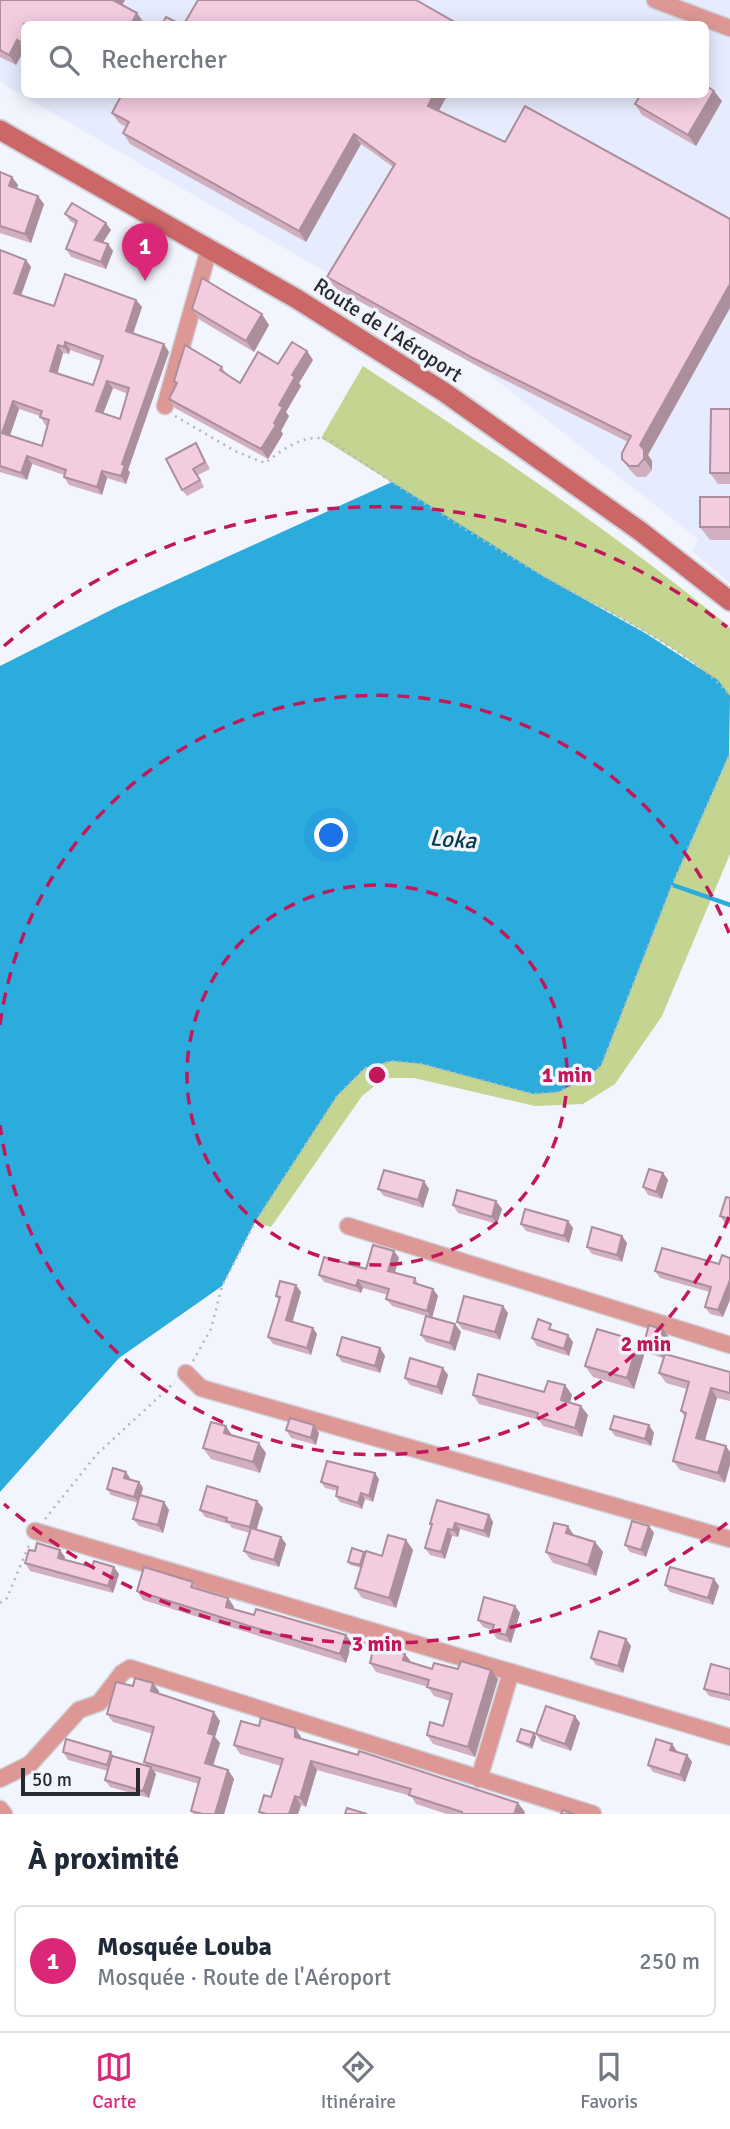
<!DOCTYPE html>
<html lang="fr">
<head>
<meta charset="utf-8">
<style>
	:root { --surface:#fff; --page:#f6f6f7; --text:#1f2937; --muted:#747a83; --line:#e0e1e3; --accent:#db2777 }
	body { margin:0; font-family:Signika,sans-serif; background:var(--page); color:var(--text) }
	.scale { position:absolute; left:21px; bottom:18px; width:119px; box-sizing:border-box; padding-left:7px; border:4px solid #292a2f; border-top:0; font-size:19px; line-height:24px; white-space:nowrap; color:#292a2f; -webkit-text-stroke:5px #f3f5fe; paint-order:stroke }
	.you { position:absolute; left:332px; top:836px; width:24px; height:24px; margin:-18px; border:5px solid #fff; border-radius:50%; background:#1a73e8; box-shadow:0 0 0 10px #1a73e833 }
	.badge { display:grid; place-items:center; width:46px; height:46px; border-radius:50%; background:var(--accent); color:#fff; font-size:23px; font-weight:700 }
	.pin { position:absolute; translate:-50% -58px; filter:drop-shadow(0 2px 4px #0008) }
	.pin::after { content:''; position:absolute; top:37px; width:24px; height:21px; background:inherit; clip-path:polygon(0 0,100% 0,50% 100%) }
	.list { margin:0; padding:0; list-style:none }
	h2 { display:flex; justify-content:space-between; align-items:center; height:91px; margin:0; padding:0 28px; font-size:30px }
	h2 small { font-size:23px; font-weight:400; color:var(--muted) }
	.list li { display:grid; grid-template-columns:46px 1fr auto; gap:21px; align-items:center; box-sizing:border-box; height:112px; margin:0 14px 14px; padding:0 14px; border:2px solid var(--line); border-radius:10px }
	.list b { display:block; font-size:26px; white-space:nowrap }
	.list p { margin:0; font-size:23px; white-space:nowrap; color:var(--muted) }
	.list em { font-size:23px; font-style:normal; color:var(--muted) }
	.icon { flex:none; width:38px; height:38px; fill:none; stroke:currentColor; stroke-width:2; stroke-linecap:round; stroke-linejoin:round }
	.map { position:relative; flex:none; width:730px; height:1814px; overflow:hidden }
	.search { position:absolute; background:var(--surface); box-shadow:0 4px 18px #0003; left:21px; right:21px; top:21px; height:77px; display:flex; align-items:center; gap:18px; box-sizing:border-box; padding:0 24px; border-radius:10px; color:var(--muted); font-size:26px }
	.sheet { height:217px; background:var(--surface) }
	nav { display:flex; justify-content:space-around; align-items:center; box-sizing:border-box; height:98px; border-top:2px solid var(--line); background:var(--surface); font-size:19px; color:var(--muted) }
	nav a { display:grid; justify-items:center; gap:4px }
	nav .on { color:var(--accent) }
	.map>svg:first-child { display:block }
	.built { fill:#e6ebfd; fill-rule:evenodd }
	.green { fill:#c3d590 }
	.water { fill:#2cabdd }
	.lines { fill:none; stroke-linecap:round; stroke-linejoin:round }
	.stream { stroke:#2cabdd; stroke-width:4.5 }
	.minor-casing { stroke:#cfd0d9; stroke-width:19 }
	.secondary-casing { stroke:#cfd0d9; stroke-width:23 }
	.path { stroke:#b4b5bd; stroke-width:2.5; stroke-dasharray:2 5; stroke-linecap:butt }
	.minor { stroke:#dd9895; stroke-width:16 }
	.secondary { stroke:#cb6766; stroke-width:19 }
	.wall { fill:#d2afc0; fill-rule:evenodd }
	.shaded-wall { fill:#ab8f9c }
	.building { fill:#f4ccdf; stroke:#ab8f9c; stroke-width:2; fill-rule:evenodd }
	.ring { fill:none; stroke:#c2185b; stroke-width:3.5; stroke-dasharray:12 9 }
	.labels { text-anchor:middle; stroke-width:7; stroke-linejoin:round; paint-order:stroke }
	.street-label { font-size:21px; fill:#292a2f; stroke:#f3f5fe }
	.water-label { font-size:23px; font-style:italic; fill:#02394e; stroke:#f3f5fe }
	.centre { fill:#c2185b; stroke:#f3f5fe; stroke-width:3.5 }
	.ring-label { font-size:21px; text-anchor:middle; font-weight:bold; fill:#c2185b; stroke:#f3f5fe; stroke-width:7; stroke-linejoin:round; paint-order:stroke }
</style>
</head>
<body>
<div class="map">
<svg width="730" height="1814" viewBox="0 0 730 1814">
	<rect width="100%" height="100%" fill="#f3f5fe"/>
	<path class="built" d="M0,0H730V583L692,551L698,539L481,368L335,288L339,280L0,82ZM24,24H706V94H24Z"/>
	<g class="green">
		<path d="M363,366C487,447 610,530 725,623L730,628V696C692,649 596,607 543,576C468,531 395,484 321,438Z"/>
		<path d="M730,753V854L662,1016L615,1084L583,1104L535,1106L414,1078H385L362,1096L271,1227L255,1222L337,1096L365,1068L392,1061L422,1064L533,1094L601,1066L672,885Z"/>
	</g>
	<path class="water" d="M392,482L543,576L645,633L718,680L730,696L729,755L672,885L601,1066L582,1081L558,1092L533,1094L422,1064L392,1061L365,1068L337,1096L255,1222L222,1286L119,1358L0,1492V666L117,607Z"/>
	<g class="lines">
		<path class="stream" d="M667,883L730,905"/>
		<defs>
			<g id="minor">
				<path d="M655,0L730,28"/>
				<path d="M165,406L209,249"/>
				<path d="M348,1226L730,1345"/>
				<path d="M186,1373L201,1388L730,1539"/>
				<path d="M35,1531L730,1737"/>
				<path d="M0,1779L30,1764L79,1710L99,1703L122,1673L130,1668L593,1814"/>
				<path d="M479,1779L511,1672"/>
				<path d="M0,1809L4,1814"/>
			</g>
			<path id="secondary" d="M0,130L297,299L444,392L640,531L730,601"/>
		</defs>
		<use href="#minor" class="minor-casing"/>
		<use href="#secondary" class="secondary-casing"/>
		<g class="path">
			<path d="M175,416L237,452L265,463C283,449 306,432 330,440C400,488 472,536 547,578C598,607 694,651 730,696"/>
			<path d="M193,1361L211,1329L222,1286L255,1222L337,1096L365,1068L392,1061L422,1064L533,1094L558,1092L582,1081L601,1066L672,885L730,753"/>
			<path d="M45,1519L97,1454L175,1382"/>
			<path d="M0,1603L7,1598L29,1545"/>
		</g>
		<use href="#minor" class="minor"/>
		<use href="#secondary" class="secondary"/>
	</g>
	<g class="wall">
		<path d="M0,0H125L122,5L145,24H24V51L16,65L0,57Z"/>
		<path d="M122,94H448L439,111L652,461V470L646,477H637L630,470L622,459L628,442L481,368L335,288L327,277L393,167L361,144L306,242L130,144L123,133L126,127L119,123L112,113Z"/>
		<path d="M722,101L696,146L642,115L635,104Z"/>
		<path d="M0,172L12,177L18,185L17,189L44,204L31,243L0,233Z"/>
		<path d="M65,214L111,230L103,242L108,244L113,251L106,269L71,257L66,249L75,224L70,221Z"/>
		<path d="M0,250L26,260L31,267L21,296L54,306L136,300L142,307L133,334L169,352L128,470L130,472L126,484L107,478L102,495L69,485L64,477V475L32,464L27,480L0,472ZM70,350L101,361L93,385L57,373L63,353L69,354ZM113,388L128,394L120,419L103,414ZM19,409L40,416L45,425L48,426L42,446L10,435Z"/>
		<path d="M192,309L269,325L254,352L200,320Z"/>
		<path d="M307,351L313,360L299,383L301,386L286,412L289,416L281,431L283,434L268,459L175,408L169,399L176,384L174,381L222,367L227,375L240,383Z"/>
		<path d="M730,409V484H718L710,473Z"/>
		<path d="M200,450L210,469L198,475L204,487L187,496L182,490Z"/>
		<path d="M730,497V540H710L700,527Z"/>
		<path d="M663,1173L668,1180L662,1199L648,1195L643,1187Z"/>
		<path d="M378,1189H429L423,1208L384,1196Z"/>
		<path d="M730,1198V1224L725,1223L720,1216Z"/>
		<path d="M496,1201L502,1209L497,1224L458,1213L453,1205Z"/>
		<path d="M568,1221L573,1228L569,1243L526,1231L521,1224Z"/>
		<path d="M622,1236L627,1243L622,1262L592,1254L587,1247Z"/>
		<path d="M394,1251L399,1258L395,1273L415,1278L419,1285L433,1289L438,1296L432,1318L455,1324L461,1332L455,1351L426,1342L421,1335L426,1316L392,1306L386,1299L388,1295L363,1288L361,1293L324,1282L319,1275L366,1269Z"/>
		<path d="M719,1264L723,1317L710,1314L705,1307L710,1292L660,1278L655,1271Z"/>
		<path d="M301,1292L292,1322L313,1328L317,1334L311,1355L273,1344L268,1337L279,1301L276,1296Z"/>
		<path d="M503,1306L508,1313L500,1340L462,1329L457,1322Z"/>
		<path d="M556,1331L573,1342L569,1356L537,1346L532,1338Z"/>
		<path d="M669,1337L663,1358L648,1353L643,1346Z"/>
		<path d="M638,1341L645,1352L634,1389L593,1377L585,1366Z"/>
		<path d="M380,1348L385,1356L380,1373L342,1362L337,1355Z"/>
		<path d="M443,1368L448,1375L442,1395L410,1385L405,1378Z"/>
		<path d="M730,1372V1401L717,1398L705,1440L725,1483L680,1470L673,1461L685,1417L681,1411L687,1389L666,1383L659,1373Z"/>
		<path d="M565,1385L572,1395L570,1402L588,1415L582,1437L543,1426L539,1420L479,1404L473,1395L544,1392Z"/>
		<path d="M649,1425L654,1433L651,1446L615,1436L610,1429Z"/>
		<path d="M226,1426L231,1435L266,1453L260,1473L211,1459L203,1448Z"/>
		<path d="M286,1430L319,1433L316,1445L291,1438Z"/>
		<path d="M130,1478V1480L139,1482L143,1488L141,1496L164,1502L169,1510L163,1533L139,1526L133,1519L138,1503L111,1495L107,1489Z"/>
		<path d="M379,1479L373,1502L365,1499L362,1509L340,1502L336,1496L337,1491L325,1488L321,1482Z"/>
		<path d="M257,1501L263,1508L256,1530L281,1537L286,1544L279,1567L250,1559L244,1551L250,1533L232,1528L229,1524L205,1517L200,1510Z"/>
		<path d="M489,1515L493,1522L489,1538L460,1529L458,1537L452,1536L445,1559L430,1555L425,1548L432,1527L430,1524Z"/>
		<path d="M649,1526L654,1533L646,1557L630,1552L625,1545Z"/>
		<path d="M574,1535L595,1542L603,1552L596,1576L553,1563L546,1552Z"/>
		<path d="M406,1540L413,1550L396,1608L362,1598L355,1588L361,1568L350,1565L348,1562L364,1552L365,1554L382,1556Z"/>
		<path d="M65,1557V1560L119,1574L113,1593L30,1571L25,1563Z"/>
		<path d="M193,1582L198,1589L228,1598L234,1607V1609L254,1615L346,1635L352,1643L346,1663L143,1600L137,1591Z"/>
		<path d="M665,1585L719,1586L713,1605L670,1592Z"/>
		<path d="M520,1613L511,1643L497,1639L492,1631V1630L483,1627L478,1620Z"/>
		<path d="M626,1639L631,1646L623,1673L596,1665L591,1658Z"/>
		<path d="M381,1652L405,1654L411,1662L432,1669L491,1670L498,1679L475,1757L433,1744L427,1735L443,1726L450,1701L434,1696L428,1687L376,1672L370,1663Z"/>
		<path d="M730,1669V1701L709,1696L704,1689Z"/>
		<path d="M133,1686L159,1691V1693L220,1721L215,1737L220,1743L213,1766L228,1770L234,1779L224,1814H194L191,1811L199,1784L154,1771L156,1774L149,1798L110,1787L105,1780L108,1771L68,1760L63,1752H111L114,1756L147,1766L144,1762L153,1734L113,1722L107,1714Z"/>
		<path d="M580,1723L571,1751L541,1741L536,1734Z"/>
		<path d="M259,1726L295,1728L301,1737V1739L525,1812L524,1814H447L416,1804L411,1796L317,1770L306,1807L301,1805L298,1814H261L259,1812L271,1797L281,1766L240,1754L234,1745Z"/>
		<path d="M534,1733L536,1737L532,1749L520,1744L517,1741Z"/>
		<path d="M672,1744L677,1752L687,1755L692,1762L685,1782L653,1772L648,1765Z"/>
	</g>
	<g class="shaded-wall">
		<path d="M112,0H125L119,10Z"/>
		<path d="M137,13L145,24H131Z"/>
		<path d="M17,40L24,50L16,65L9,55Z"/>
		<path d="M714,91L722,101L696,146L688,135Z"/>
		<path d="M434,94H448L435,117L428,106Z"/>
		<path d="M354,134L361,144L306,242L299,231Z"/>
		<path d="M12,177L18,185L15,194L9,186Z"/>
		<path d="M38,196L44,204L31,243L25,234Z"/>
		<path d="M106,223L111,230L100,247L95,240Z"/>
		<path d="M108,244L113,251L106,269L101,262Z"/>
		<path d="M26,260L31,267L19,301L14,293Z"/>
		<path d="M730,284V308L648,455L652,461V470L644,459L640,445Z"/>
		<path d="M136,300L142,307L131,339L126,331Z"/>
		<path d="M262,314L269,325L254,352L246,341Z"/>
		<path d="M65,342L70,350L69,354L64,347Z"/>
		<path d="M164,344L169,352L128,470L130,472L126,484L121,476L122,464Z"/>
		<path d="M58,345L63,353L56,379L50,371Z"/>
		<path d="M307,351L313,360L299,383L301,386L286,412L289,416L281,431L283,434L268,459L261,449L274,423L279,405L292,375Z"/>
		<path d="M107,381L113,388L101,419L96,411Z"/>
		<path d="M13,401L19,409L8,441L2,433Z"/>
		<path d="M27,456L32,464L27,480L21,473Z"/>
		<path d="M102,471L107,478L102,495L97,487Z"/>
		<path d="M663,1173L668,1180L662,1199L656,1192Z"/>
		<path d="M424,1181L429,1189L423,1208L418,1200Z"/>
		<path d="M496,1201L502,1209L497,1224L492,1217Z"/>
		<path d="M568,1221L573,1228L569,1243L564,1236Z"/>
		<path d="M622,1236L627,1243L622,1262L617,1255Z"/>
		<path d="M394,1251L399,1258L393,1278L388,1271Z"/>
		<path d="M358,1280L363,1288L361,1293L356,1286Z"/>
		<path d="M730,1280V1300L723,1317L718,1310Z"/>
		<path d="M296,1285L301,1292L291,1327L286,1320Z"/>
		<path d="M433,1289L438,1296L432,1318L427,1311Z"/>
		<path d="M503,1306L508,1313L500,1340L495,1332Z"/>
		<path d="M455,1324L461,1332L455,1351L450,1343Z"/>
		<path d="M313,1328L317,1334L311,1355L307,1348Z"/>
		<path d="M663,1330L669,1337L663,1358L657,1350Z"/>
		<path d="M568,1335L573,1342L569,1356L564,1349Z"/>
		<path d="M638,1341L645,1352L634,1389L627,1378Z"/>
		<path d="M380,1348L385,1356L380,1373L375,1366Z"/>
		<path d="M443,1368L448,1375L442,1395L437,1387Z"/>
		<path d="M565,1385L572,1395L568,1409L561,1400Z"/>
		<path d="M711,1388L717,1398L703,1447L696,1438Z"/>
		<path d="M581,1406L588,1415L582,1437L575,1428Z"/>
		<path d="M314,1425L319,1433L316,1445L311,1438Z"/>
		<path d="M649,1425L654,1433L651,1446L645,1439Z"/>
		<path d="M226,1426L233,1437L224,1433Z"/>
		<path d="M259,1443L266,1453L260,1473L253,1462Z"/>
		<path d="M726,1446L730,1452V1465L725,1483L718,1473Z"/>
		<path d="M126,1472L130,1478L128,1484L124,1478Z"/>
		<path d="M375,1473L379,1479L373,1502L369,1496Z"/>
		<path d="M139,1482L143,1488L139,1503L134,1497Z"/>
		<path d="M361,1493L365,1499L362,1509L358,1503Z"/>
		<path d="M257,1501L263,1508L255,1535L250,1527Z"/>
		<path d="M164,1502L169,1510L163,1533L158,1525Z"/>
		<path d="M489,1515L493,1522L489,1538L484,1531Z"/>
		<path d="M455,1523L460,1529L458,1537L453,1530Z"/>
		<path d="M568,1526L575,1537L566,1533Z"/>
		<path d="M649,1526L654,1533L646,1557L641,1550Z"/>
		<path d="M448,1529L452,1536L445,1559L441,1552Z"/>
		<path d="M281,1537L286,1544L279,1567L274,1560Z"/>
		<path d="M406,1540L413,1550L396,1608L389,1598Z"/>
		<path d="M595,1542L603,1552L596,1576L588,1565Z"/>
		<path d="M60,1550L65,1557L63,1565L58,1558Z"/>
		<path d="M114,1567L119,1574L113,1593L108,1586Z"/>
		<path d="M714,1579L719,1586L713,1605L708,1598Z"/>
		<path d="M228,1598L234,1607L232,1616L226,1607Z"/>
		<path d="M515,1606L520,1613L511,1643L506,1635Z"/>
		<path d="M346,1635L352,1643L346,1663L340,1654Z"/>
		<path d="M626,1639L631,1646L623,1673L618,1666Z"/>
		<path d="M405,1654L412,1663L403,1660Z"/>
		<path d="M491,1670L498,1679L475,1757L468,1747Z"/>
		<path d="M153,1683L159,1691L157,1699L151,1691Z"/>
		<path d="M214,1712L220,1721L215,1737L220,1743L211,1772L205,1763L208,1733Z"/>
		<path d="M575,1716L580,1723L571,1751L565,1744Z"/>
		<path d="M295,1728L301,1737V1746L295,1737Z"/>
		<path d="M534,1733L536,1737L532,1749L530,1745Z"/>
		<path d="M672,1744L677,1751L675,1757L670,1750Z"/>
		<path d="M687,1755L692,1762L685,1782L680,1775Z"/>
		<path d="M311,1761L317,1770L306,1807L300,1798Z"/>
		<path d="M151,1767L156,1774L149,1798L143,1791Z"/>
		<path d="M228,1770L234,1779L224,1814H215Z"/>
		<path d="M295,1796L301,1805L298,1814H289Z"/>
		<path d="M518,1803L525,1812L524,1814H514Z"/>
	</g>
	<g class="building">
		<path d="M0,0H113L137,13L131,24H24V44L17,40L9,55L0,50Z"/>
		<path d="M198,0H416L458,24H184Z"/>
		<path d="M166,17L180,24H162Z"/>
		<path d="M705,85L714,91L688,135L635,104L641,94H705Z"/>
		<path d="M122,94H434L428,106L505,142L525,106L730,219V284L640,445L644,450V459L638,466H629L622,459V453L631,436L473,358L327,277L395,164L354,134L299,231L123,133L129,122L112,113Z"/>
		<path d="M0,172L12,177L9,186L38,196L25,234L0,226Z"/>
		<path d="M72,203L106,223L95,240L108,244L101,262L66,249L77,221L65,214Z"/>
		<path d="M0,250L26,260L14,293L54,306L65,274L136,300L126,331L164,344L122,464L125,465L121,476L102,471L97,487L64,477L66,470L27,456L21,473L0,466ZM65,342L103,356L93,385L50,371L58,345L64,347ZM107,381L129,388L120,419L96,411ZM13,401L42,411L40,417L49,420L42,446L2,433Z"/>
		<path d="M202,278L262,314L246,341L192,309Z"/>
		<path d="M292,342L307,351L292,375L295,377L279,405L283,407L274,423L276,425L261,449L169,399L177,383L174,381L185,345L222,367L220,370L240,383L258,352L278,364Z"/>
		<path d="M711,409H730V473H710Z"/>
		<path d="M196,443L205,462L193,469L200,480L182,490L166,459Z"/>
		<rect x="700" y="497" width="30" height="30"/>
		<path d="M649,1169L663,1173L656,1192L643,1187Z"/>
		<path d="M384,1170L424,1181L418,1200L378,1189Z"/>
		<path d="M457,1190L496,1201L492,1217L453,1205Z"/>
		<path d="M726,1197L730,1198V1219L720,1216Z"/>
		<path d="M525,1209L568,1221L564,1236L521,1224Z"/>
		<path d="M592,1227L622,1236L617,1255L587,1247Z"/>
		<path d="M373,1245L394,1251L388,1271L415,1278L414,1283L433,1289L427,1311L386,1299L389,1289L358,1280L356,1286L319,1275L324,1257L366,1269Z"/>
		<path d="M662,1248L719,1264L722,1255L730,1258V1280L718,1310L705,1307L711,1287L655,1271Z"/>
		<path d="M280,1281L296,1285L286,1320L313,1328L307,1348L268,1337L280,1297L276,1296Z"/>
		<path d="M464,1296L503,1306L495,1332L457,1322Z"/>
		<path d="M426,1316L455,1324L450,1343L421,1335Z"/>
		<path d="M538,1319L551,1324L549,1329L568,1335L564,1349L532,1338Z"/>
		<path d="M649,1325L663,1330L657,1350L643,1346Z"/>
		<path d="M597,1329L638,1341L627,1378L585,1366Z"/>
		<path d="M342,1337L380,1348L375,1366L337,1355Z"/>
		<path d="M665,1354L730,1372V1393L711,1388L696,1438L726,1446L718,1473L673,1461L686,1413L681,1411L689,1382L659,1373Z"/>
		<path d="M410,1358L443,1368L437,1387L405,1378Z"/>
		<path d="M478,1374L544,1392L548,1381L565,1385L561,1400L581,1406L575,1428L537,1417L538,1413L473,1395Z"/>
		<path d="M614,1416L649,1425L645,1439L610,1429Z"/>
		<path d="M290,1418L314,1425L311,1438L286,1430Z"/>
		<path d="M211,1422L226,1426L224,1433L259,1443L253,1462L203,1448Z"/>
		<path d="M327,1461L375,1473L369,1496L361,1493L358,1503L336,1496L338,1487L321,1482Z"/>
		<path d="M113,1468L126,1472L124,1478L139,1482L134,1497L107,1489Z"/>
		<path d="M207,1486L257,1501L250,1527L226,1521L227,1518L200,1510Z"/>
		<path d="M140,1495L164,1502L158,1525L133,1519Z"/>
		<path d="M437,1500L489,1515L484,1531L455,1523L453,1530L448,1529L441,1552L425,1548L432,1524H430Z"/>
		<path d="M632,1521L649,1526L641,1550L625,1545Z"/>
		<path d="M554,1523L568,1526L566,1533L595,1542L588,1565L546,1552Z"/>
		<path d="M251,1528L281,1537L274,1560L244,1551Z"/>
		<path d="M388,1535L406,1540L389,1598L355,1588L366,1551L382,1556Z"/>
		<path d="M37,1543L60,1550L58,1558L92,1567L94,1561L114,1567L108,1586L25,1563L29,1550L35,1551Z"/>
		<path d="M352,1548L364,1552L360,1565L348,1562Z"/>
		<path d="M144,1567L193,1582L191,1587L228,1598L226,1607L254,1615L256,1609L346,1635L340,1654L137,1591Z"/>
		<path d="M670,1567L714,1579L708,1598L665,1585Z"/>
		<path d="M484,1597L515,1606L506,1635L492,1631L494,1625L478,1620Z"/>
		<path d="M599,1631L626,1639L618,1666L591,1658Z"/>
		<path d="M383,1647L405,1654L403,1660L432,1669L434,1663L458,1669L461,1661L491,1670L468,1747L427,1735L430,1722L443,1726L452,1694L427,1687L429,1680L370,1663L373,1650L381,1652Z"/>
		<path d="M711,1664L730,1669V1695L704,1689Z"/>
		<path d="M135,1678L153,1683L151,1691L214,1712L208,1733L214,1735L205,1763L228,1770L215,1814H203L191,1811L200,1778L144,1762L154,1727L107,1714L116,1682L133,1686Z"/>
		<path d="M546,1706L575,1716L565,1744L536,1734Z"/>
		<path d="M261,1718L295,1728V1737L358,1755L359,1751L518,1803L514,1814H462V1812L409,1795L411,1789L311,1761L300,1798L295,1796L289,1814H267L259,1812L264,1795L271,1797L283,1759L234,1745L241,1721L259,1726Z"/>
		<path d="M521,1729L534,1733L530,1745L517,1741Z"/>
		<path d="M66,1739L111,1752L107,1765L63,1752Z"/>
		<path d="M656,1739L672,1744L670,1750L687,1755L680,1775L648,1765Z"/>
		<path d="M112,1756L151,1767L143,1791L105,1780Z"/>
		<path d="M347,1808L367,1814H345Z"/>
		<path d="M563,1810L574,1814H561Z"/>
	</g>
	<g class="ring">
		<circle cx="377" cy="1075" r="190"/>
		<path d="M729 1217A380 380 0 0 1 0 1125M0 1025A380 380 0 0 1 729 933"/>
		<path d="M727 1523A569 569 0 0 1 4 1504M4 646A569 569 0 0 1 727 627"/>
	</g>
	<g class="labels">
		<g class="street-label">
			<text transform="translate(388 330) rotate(33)" y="7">Route de l'Aéroport</text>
		</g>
		<g class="water-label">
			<text transform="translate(453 839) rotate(4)" y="8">Loka</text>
		</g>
	</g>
	<circle cx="377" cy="1075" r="10" class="centre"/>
	<g class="ring-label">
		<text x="567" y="1082">1 min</text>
		<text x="646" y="1351">2 min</text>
		<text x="377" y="1651">3 min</text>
	</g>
</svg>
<div class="scale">50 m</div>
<div class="you"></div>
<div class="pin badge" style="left:145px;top:281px">1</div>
<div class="search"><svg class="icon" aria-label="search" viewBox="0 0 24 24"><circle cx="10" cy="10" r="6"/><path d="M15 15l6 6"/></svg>Rechercher</div>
</div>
<section class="sheet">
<h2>À proximité<small></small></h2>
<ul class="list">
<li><span class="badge">1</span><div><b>Mosquée Louba</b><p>Mosquée · Route de l'Aéroport</p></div><em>250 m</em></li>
</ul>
</section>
<nav>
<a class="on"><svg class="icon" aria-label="map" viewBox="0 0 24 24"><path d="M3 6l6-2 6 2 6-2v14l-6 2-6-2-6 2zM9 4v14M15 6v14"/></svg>Carte</a>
<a><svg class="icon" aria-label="directions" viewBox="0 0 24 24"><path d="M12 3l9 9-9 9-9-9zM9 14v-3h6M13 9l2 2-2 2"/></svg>Itinéraire</a>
<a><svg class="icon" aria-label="saved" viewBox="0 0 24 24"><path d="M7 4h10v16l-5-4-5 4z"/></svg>Favoris</a>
</nav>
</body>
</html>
